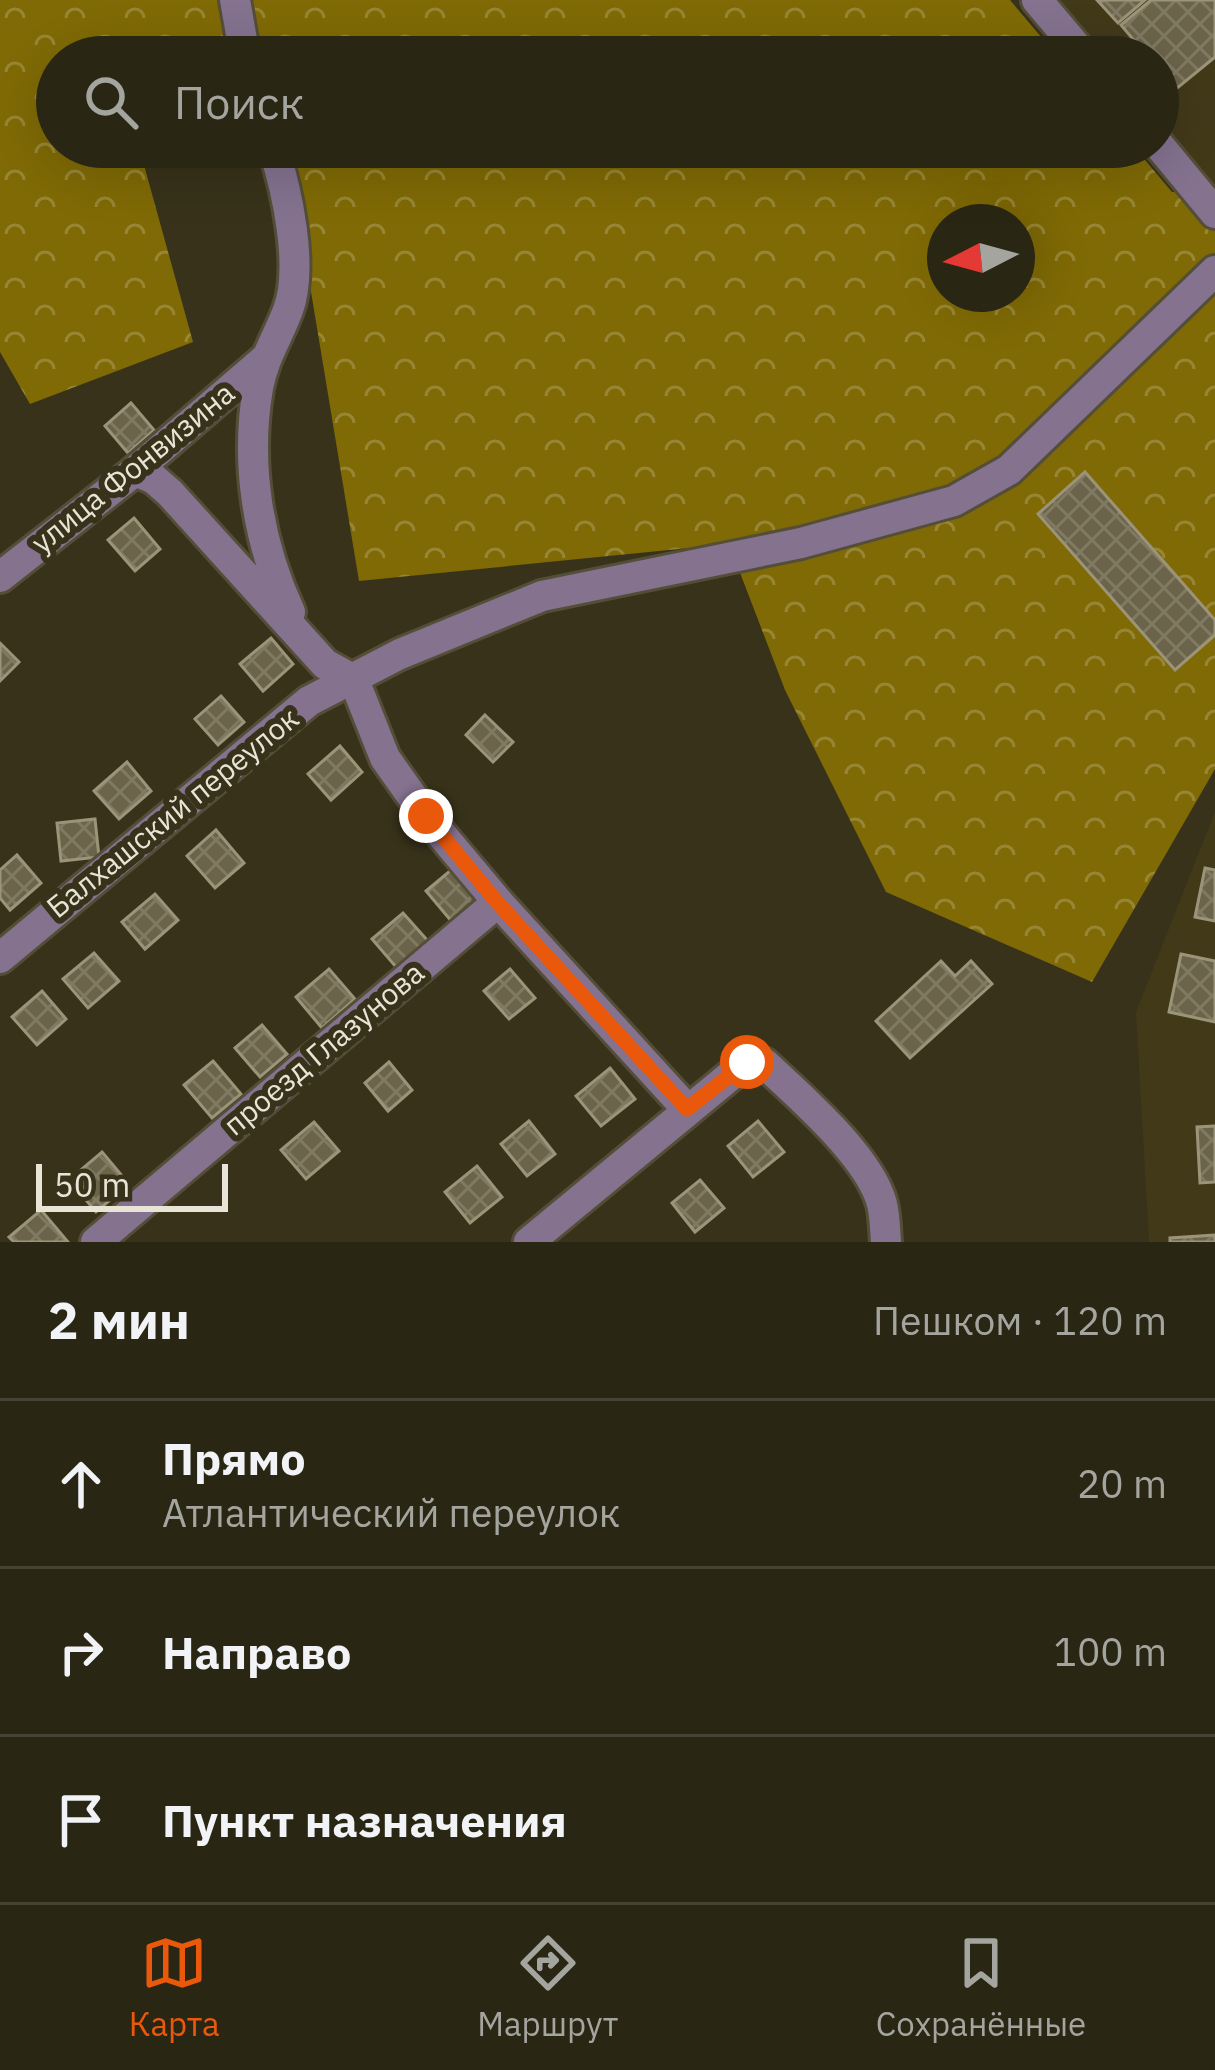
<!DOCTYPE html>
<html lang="ru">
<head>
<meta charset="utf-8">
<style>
	:root { --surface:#2a2614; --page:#363222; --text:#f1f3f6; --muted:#a5a5a0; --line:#464334; --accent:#ea580c }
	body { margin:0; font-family:"IBM Plex Sans",sans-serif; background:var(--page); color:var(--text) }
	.compass { position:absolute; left:927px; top:204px; width:108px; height:108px; border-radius:50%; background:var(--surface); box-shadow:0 12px 48px #0002; rotate:264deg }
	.scale { position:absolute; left:36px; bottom:30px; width:192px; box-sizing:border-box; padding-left:12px; border:6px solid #e8e4d6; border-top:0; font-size:33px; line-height:42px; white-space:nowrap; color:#e8e4d6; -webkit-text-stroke:9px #38321a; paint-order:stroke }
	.stop { position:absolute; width:36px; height:36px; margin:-27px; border:9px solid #ea580c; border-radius:50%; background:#fff }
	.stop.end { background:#ea580c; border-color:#fff; box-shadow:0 3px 12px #0008 }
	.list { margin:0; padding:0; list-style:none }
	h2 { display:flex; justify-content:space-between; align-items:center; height:156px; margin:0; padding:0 48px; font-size:51px }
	h2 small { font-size:39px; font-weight:400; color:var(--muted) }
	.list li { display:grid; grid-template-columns:78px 1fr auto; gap:36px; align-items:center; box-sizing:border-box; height:168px; padding:0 48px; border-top:3px solid var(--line) }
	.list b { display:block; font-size:45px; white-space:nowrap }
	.list p { margin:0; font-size:39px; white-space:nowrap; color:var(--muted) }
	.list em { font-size:39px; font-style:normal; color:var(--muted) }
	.icon { flex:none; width:66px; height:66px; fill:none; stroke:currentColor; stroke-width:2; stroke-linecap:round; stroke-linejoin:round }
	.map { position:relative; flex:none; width:1215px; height:1242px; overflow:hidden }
	.search { position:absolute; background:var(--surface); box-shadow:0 12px 48px #0002; left:36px; right:36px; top:36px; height:132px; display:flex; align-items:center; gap:30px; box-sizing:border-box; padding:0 42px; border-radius:66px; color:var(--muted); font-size:45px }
	.sheet { height:660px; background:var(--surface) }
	nav { display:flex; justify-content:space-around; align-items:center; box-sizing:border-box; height:168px; border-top:3px solid var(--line); background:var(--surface); font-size:33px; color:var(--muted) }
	nav a { display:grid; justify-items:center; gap:6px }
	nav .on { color:var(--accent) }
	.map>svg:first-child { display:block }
	.built { fill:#423919 }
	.forest { fill:url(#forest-crowns); fill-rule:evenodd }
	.building { fill:url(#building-cross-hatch); stroke:#9c9479; stroke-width:3 }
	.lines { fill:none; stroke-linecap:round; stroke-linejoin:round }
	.minor-casing { stroke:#544e38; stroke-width:36 }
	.minor { stroke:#84728f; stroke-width:30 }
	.route { stroke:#ea580c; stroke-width:15 }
	.labels { text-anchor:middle; stroke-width:12; stroke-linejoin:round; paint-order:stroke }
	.street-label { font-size:30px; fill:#e8e4d6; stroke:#38321a }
</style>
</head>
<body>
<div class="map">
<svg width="1215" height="1242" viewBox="0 0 1215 1242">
	<defs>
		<pattern id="forest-crowns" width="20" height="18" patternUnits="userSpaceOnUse" patternTransform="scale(3)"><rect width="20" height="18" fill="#7f6a05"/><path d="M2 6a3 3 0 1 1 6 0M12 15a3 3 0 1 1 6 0" fill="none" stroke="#978635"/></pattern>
		<pattern id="building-cross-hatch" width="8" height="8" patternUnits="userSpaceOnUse" patternTransform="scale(3)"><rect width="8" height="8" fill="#6b644a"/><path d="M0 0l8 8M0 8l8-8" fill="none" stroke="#807a63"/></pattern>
	</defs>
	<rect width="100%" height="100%" fill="#38321a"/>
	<g class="built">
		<path d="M1059,0H1215V188L1158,120V57H1106Z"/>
		<path d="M1215,812V1242H1149L1136,1012Z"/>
	</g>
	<g class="forest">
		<path d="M0,0H1010L1058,57H57V147H139L193,342L30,404L0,352Z"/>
		<path d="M287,147H1134L1172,192H1215V769L1092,982L886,892L785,690L729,544L359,581ZM945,222H1017V294H945Z"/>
	</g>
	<g class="building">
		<path d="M1097,0H1145L1118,23Z"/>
		<path d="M1151,0H1215V57L1176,89L1158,69V57H1148L1121,25Z"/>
		<path d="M131,403L154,430L128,453L105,426Z"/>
		<path d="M1085,472L1215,620V635L1175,670L1038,514Z"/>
		<path d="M134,518L160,549L135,571L108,540Z"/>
		<path d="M271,638L293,664L263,691L240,664Z"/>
		<path d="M0,643L19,662L0,681Z"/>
		<path d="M221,696L244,722L218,745L195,719Z"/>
		<path d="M485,715L513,742L493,762L466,735Z"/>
		<path d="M340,746L362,772L331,800L308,774Z"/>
		<path d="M127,762L151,791L119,819L94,791Z"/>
		<path d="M95,819L99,857L61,861L57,823Z"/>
		<path d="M216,830L244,863L215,888L187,856Z"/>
		<path d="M17,855L41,883L10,910L0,898V870Z"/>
		<path d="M1205,868L1215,870V921L1195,917Z"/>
		<path d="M451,870L478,901L453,923L426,891Z"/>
		<path d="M155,894L178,920L145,949L122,922Z"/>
		<path d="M403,913L428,941L396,967L372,939Z"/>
		<path d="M94,953L119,981L88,1008L63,979Z"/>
		<path d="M1181,954L1215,961V1022L1169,1012Z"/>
		<path d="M941,961L955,976L971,961L992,984L910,1058L876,1021Z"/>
		<path d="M329,969L355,999L322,1028L296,997Z"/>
		<path d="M510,969L535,998L509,1019L484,991Z"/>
		<path d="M42,991L66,1019L37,1045L12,1017Z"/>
		<path d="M262,1025L287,1054L260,1077L235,1048Z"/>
		<path d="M213,1061L241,1094L212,1118L184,1085Z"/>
		<path d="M389,1062L412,1090L388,1111L365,1083Z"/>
		<path d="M610,1068L635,1099L601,1126L576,1096Z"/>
		<path d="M529,1121L555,1154L527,1176L501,1144Z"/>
		<path d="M758,1121L784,1152L753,1177L728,1146Z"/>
		<path d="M314,1122L339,1151L306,1179L281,1150Z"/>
		<path d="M1215,1126V1182L1200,1183L1197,1127Z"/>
		<path d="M102,1152L129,1184L96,1212L69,1180Z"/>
		<path d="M477,1166L502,1197L470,1223L445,1192Z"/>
		<path d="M700,1180L724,1208L695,1232L672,1203Z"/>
		<path d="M41,1210L68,1242H14L9,1237Z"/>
		<path d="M1215,1235V1242H1170V1238Z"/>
	</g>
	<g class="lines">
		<defs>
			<g id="minor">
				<path d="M235,0L245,57"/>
				<path d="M1037,0L1085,57"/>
				<path d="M1158,144L1215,213"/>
				<path d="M273,147C287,190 304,267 288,310C278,337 263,359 258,388C245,464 258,543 290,612"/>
				<path d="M135,471L154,479L170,493L325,664L354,680L385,758L426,816L498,902L687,1109"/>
				<path d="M0,577L135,471L265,359"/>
				<path d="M0,958L309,701L400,654L542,596L801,543L954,501L1009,470L1215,271"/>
				<path d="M96,1242L498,902"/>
				<path d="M529,1242L747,1062L765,1064C800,1097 870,1157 882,1204C885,1216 885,1230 886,1242"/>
			</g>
		</defs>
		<use href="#minor" class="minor-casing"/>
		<use href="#minor" class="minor"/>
	</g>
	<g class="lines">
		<path class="route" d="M426,816L497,902L687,1109L747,1062"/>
	</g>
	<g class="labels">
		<g class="street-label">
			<text transform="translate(133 468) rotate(-39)" y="10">улица Фонвизина</text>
			<text transform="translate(173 813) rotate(-39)" y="10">Балхашский переулок</text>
			<text transform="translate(324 1049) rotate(-40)" y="10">проезд Глазунова</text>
		</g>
	</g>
</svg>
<svg class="compass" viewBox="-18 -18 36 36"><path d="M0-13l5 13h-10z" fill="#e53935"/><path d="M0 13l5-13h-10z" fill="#a5a5a0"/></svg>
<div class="scale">50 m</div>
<div class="stop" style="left:747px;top:1062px"></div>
<div class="stop end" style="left:426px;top:816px"></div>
<div class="search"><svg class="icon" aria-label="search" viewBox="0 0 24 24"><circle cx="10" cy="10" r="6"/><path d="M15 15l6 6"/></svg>Поиск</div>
</div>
<section class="sheet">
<h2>2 мин<small>Пешком · 120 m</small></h2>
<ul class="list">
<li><svg class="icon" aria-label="ahead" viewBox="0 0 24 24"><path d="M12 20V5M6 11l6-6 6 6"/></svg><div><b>Прямо</b><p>Атлантический переулок</p></div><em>20 m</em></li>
<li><svg class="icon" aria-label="right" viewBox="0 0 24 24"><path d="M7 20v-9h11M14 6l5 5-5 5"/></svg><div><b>Направо</b></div><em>100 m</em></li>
<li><svg class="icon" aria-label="arrive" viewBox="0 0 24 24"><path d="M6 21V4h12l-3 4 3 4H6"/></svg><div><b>Пункт назначения</b></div></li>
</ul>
</section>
<nav>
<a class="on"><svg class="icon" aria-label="map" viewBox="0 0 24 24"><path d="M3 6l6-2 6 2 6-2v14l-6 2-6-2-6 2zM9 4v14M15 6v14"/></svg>Карта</a>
<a><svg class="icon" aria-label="directions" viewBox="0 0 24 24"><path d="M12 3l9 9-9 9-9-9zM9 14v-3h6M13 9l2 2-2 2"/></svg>Маршрут</a>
<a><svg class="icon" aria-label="saved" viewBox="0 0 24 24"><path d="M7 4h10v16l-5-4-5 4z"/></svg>Сохранённые</a>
</nav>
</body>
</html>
